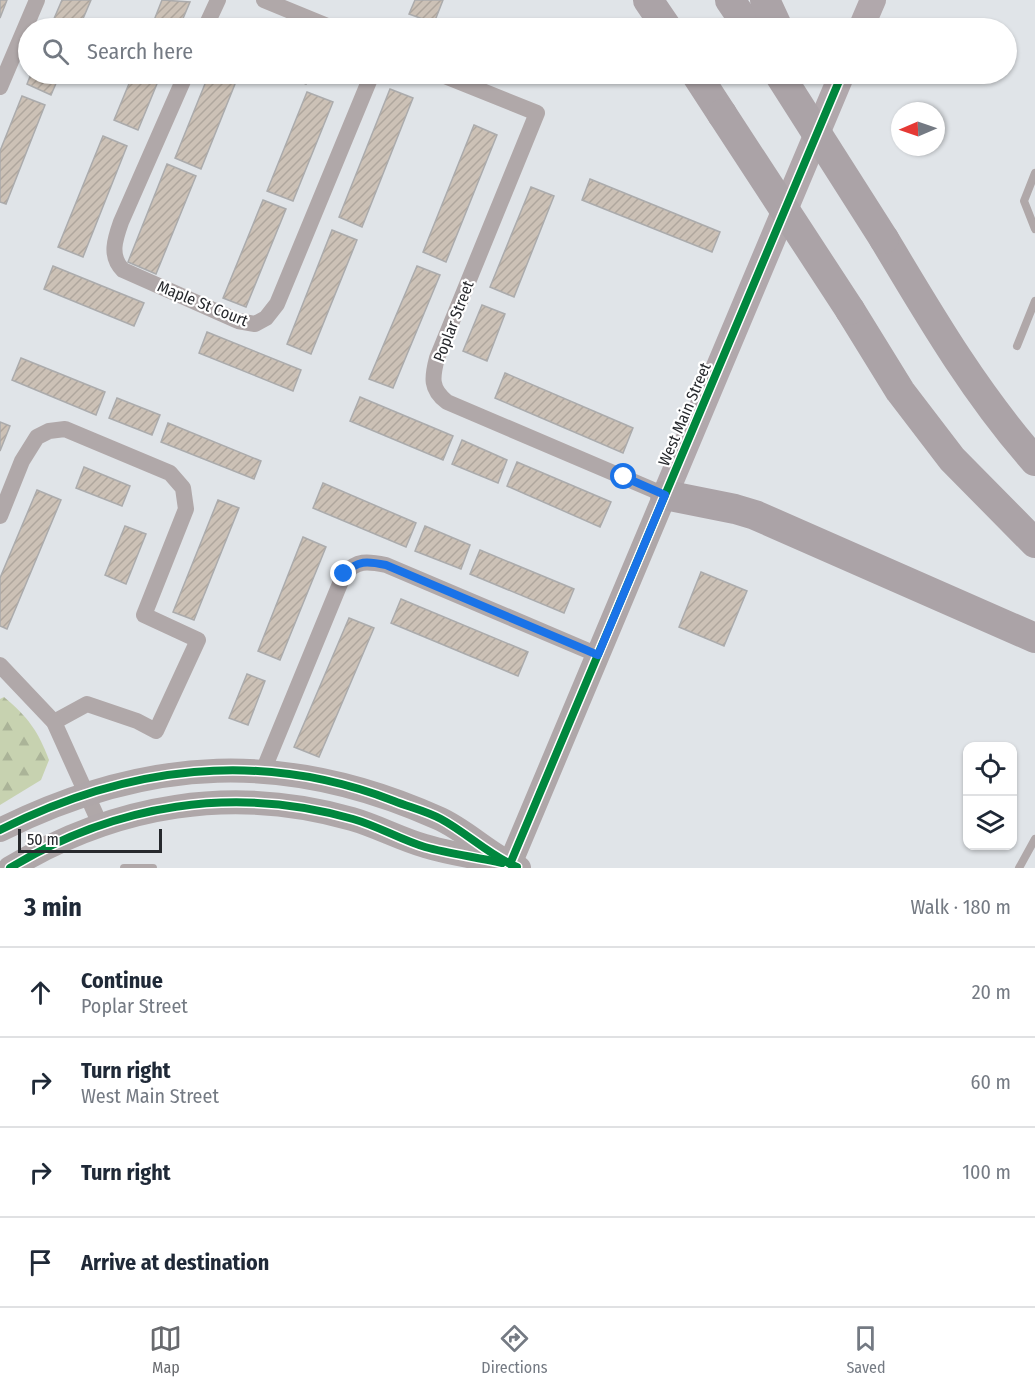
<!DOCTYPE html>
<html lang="en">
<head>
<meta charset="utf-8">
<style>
	:root { --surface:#fff; --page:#f2f2f3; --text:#1f2937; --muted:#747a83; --line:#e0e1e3; --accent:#686a6e }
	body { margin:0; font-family:"Fira Sans Condensed",sans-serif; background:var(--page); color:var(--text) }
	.controls { position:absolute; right:18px; bottom:18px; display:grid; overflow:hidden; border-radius:12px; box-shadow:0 2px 4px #0004 }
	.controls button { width:54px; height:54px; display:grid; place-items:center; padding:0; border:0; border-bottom:2px solid var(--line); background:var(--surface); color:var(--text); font:30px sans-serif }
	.compass { position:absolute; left:891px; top:102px; width:54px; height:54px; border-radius:50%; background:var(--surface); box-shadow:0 2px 4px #0004; rotate:268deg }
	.scale { position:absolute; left:18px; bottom:15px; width:144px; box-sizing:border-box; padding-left:6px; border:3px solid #27292d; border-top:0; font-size:16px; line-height:21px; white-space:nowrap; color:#27292d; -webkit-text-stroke:4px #fff; paint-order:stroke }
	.stop { position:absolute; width:18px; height:18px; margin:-14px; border:4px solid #1a73e8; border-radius:50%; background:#fff }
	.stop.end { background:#1a73e8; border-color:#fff; box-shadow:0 2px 6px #0008 }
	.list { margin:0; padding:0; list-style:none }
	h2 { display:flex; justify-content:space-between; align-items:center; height:78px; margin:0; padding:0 24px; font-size:26px }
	h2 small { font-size:20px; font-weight:400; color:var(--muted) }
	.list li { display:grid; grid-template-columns:39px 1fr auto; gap:18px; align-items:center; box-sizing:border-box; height:90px; padding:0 24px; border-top:2px solid var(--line) }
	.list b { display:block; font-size:22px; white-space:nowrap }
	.list p { margin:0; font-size:20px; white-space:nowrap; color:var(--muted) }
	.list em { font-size:20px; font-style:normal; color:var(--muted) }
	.icon { flex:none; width:33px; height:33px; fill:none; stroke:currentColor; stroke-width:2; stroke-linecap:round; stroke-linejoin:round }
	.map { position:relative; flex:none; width:1035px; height:868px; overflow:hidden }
	.search { position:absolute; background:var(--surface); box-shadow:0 2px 4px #0004; left:18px; right:18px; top:18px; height:66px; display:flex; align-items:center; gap:15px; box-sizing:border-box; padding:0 21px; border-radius:33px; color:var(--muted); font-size:22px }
	.sheet { height:438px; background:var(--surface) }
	nav { display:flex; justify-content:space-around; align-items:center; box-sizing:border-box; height:84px; border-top:2px solid var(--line); background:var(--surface); font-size:16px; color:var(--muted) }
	nav a { display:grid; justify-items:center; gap:3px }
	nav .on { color:var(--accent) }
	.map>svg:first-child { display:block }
	.forest { fill:url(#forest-firs) }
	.building { fill:url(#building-hatch); stroke:#ababac; stroke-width:1.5 }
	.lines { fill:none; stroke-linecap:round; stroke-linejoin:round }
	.service { stroke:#b0a8a9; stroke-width:8 }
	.minor { stroke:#b0a8a9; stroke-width:16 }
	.secondary { stroke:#afa7a9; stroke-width:24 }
	.primary { stroke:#b1a8ac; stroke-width:26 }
	.motorway { stroke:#aba3a7; stroke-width:30 }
	.motorway-bridge { stroke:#aba3a7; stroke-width:30 }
	.cycleway-casing { stroke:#fff; stroke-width:11 }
	.cycleway { stroke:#00873e; stroke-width:8 }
	.route { stroke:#1a73e8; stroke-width:8 }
	.labels { text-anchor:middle; stroke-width:4.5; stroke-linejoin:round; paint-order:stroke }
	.street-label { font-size:16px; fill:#27292d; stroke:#fff }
</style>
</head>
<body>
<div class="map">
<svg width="1035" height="868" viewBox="0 0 1035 868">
	<defs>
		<pattern id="forest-firs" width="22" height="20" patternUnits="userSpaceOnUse" patternTransform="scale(1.5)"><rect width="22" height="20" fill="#c7d2b0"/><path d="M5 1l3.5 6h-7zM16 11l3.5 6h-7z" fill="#abb498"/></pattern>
		<pattern id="building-hatch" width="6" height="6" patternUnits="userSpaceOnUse" patternTransform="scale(1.5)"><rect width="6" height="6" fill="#ccc1b6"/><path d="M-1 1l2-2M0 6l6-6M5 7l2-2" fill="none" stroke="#afa69d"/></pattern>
	</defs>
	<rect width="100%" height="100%" fill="#e0e4e8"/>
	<path class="forest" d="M4,697C28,717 38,731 49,760L41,780L0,805V699Z"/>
	<g class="building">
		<path d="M0,0H7L0,18Z"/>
		<path d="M62,0H91L79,28H50Z"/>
		<path d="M162,0L190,2L179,28H151Z"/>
		<path d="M415,0H443L434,23L409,14Z"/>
		<path d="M31,74H60L51,95L27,84Z"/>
		<path d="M133,74H161L138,130L114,120Z"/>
		<path d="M209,74H239L201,169L175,158Z"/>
		<path d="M280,74H310L306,84Z"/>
		<path d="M390,89L413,98L362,227L339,217Z"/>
		<path d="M307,92L333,102L293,201L267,191Z"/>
		<path d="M22,96L45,105L6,204L0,202V151Z"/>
		<path d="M474,125L497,135L446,262L423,252Z"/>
		<path d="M103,136L127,146L83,257L58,247Z"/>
		<path d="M167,164L196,176L156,274L128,262Z"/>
		<path d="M590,179L720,232L712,252L582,200Z"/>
		<path d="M531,187L554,196L514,297L490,287Z"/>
		<path d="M263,200L286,209L246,307L223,298Z"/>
		<path d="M332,230L357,240L311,354L287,344Z"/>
		<path d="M53,266L144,303L134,326L44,289Z"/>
		<path d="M417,266L440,275L393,388L369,379Z"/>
		<path d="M482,305L505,314L487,361L463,351Z"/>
		<path d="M207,332L301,370L293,391L199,353Z"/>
		<path d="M21,358L105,392L96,415L12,380Z"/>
		<path d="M505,373L633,428L623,453L495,398Z"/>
		<path d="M360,397L453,436L443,460L350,421Z"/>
		<path d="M117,398L160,415L152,435L109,418Z"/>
		<path d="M0,422L10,426L0,451Z"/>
		<path d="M168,423L261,461L254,479L161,442Z"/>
		<path d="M462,440L507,460L498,483L452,464Z"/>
		<path d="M517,462L611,502L600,527L507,486Z"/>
		<path d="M84,467L130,486L122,506L76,488Z"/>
		<path d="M323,483L416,523L406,547L313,508Z"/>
		<path d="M37,490L61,500L7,629L0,626V578Z"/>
		<path d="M218,500L239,508L194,620L173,612Z"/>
		<path d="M125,526L146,534L126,584L105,575Z"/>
		<path d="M425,526L470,545L461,569L415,551Z"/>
		<path d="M303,537L326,547L280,660L258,651Z"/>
		<path d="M480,550L574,589L564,613L470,574Z"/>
		<path d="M701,572L747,591L724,646L679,627Z"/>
		<path d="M401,599L528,652L518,676L391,623Z"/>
		<path d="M349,618L374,628L319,757L294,747Z"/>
		<path d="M247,674L265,681L248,725L229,718Z"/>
	</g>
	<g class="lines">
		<g class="service">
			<path d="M1035,173L1024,201L1035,229"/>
			<path d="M1017,346L1035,301"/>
			<path d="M124,868H153"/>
			<path d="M1019,868L1035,839"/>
		</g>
		<g class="minor">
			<path d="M264,0L332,28"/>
			<path d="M205,28L218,0"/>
			<path d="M186,74L121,222C115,239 109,256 123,270L238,321L255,324L266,318L277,304L372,74"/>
			<path d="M440,74L537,113L437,358C432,377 430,389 447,402L665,495"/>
			<path d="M0,87L37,0"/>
			<path d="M0,516L22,461L37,437L49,431L65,429L170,473L183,488L186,509L144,615L198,640L156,731L137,721L87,704L54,722"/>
			<path d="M0,665L54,722L100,824"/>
			<path d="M263,771L344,574C357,560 367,561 386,565L598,655"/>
		</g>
		<g class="secondary">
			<path d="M0,830C148,756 286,750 438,818C466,830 489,855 519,868"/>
			<path d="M510,864L665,495"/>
			<path d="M10,868C116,804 233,785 352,819C377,826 400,839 425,846C448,853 473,857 496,861"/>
		</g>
		<g class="primary">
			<path d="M861,28L873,0"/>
			<path d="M665,495L842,74"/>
		</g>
		<g class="motorway">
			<path d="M648,0L667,28"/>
			<path d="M730,0L749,28"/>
			<path d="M765,0L778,28"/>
			<path d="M696,74L722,114"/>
			<path d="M884,239C930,316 975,393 1035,461"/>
			<path d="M850,310L900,391L952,459L1035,543"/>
			<path d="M665,495L735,509L755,515L1035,638"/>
		</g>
		<g class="motorway-bridge">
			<path d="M779,74L884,239"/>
			<path d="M722,114L850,310"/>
		</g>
		<defs>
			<g id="cycleway">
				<path d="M0,830C126,766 260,749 394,801C409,807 426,811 441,819C467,833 490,856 517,867"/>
				<path d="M510,864L842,74"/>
				<path d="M10,868C115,804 234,785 353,819C378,826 401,840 425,847C450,854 476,857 502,863"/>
			</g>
		</defs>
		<use href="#cycleway" class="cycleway-casing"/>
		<use href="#cycleway" class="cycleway"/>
	</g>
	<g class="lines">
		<path class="route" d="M344,574C358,560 367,561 386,565L598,655L665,495L624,477"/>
	</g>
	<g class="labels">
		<g class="street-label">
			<text transform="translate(203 303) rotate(22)" y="6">Maple St Court</text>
			<text transform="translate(453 321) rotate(-69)" y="6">Poplar Street</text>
			<text transform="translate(684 414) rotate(-67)" y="6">West Main Street</text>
		</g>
	</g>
</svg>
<div class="controls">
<button><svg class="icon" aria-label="locate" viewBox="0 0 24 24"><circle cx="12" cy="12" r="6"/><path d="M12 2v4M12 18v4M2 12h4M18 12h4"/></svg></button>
<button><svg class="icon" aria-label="layers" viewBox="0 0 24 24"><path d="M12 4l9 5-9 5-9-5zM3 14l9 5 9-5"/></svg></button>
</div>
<svg class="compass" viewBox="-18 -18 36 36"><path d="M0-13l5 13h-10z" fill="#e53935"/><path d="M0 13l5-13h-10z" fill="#747a83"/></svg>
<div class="scale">50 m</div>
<div class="stop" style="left:624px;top:477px"></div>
<div class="stop end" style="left:344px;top:574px"></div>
<div class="search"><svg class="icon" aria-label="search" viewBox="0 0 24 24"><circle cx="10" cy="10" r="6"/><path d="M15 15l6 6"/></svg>Search here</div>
</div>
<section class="sheet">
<h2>3 min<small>Walk · 180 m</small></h2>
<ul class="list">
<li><svg class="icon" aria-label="ahead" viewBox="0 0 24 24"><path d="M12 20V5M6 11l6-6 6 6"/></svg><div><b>Continue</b><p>Poplar Street</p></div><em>20 m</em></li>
<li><svg class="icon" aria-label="right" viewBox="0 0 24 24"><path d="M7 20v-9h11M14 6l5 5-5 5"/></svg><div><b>Turn right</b><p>West Main Street</p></div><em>60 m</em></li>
<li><svg class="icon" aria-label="right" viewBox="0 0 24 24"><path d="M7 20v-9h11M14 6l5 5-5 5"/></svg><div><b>Turn right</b></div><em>100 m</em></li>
<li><svg class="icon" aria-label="arrive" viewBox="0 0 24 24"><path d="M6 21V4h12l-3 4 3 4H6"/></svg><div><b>Arrive at destination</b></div></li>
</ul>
</section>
<nav>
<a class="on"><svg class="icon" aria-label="map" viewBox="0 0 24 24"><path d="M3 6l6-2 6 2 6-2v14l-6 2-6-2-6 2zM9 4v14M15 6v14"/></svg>Map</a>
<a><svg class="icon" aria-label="directions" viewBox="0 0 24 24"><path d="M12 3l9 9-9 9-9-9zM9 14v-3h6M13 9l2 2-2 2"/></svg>Directions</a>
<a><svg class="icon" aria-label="saved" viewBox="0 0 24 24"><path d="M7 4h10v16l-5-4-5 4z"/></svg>Saved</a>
</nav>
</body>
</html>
